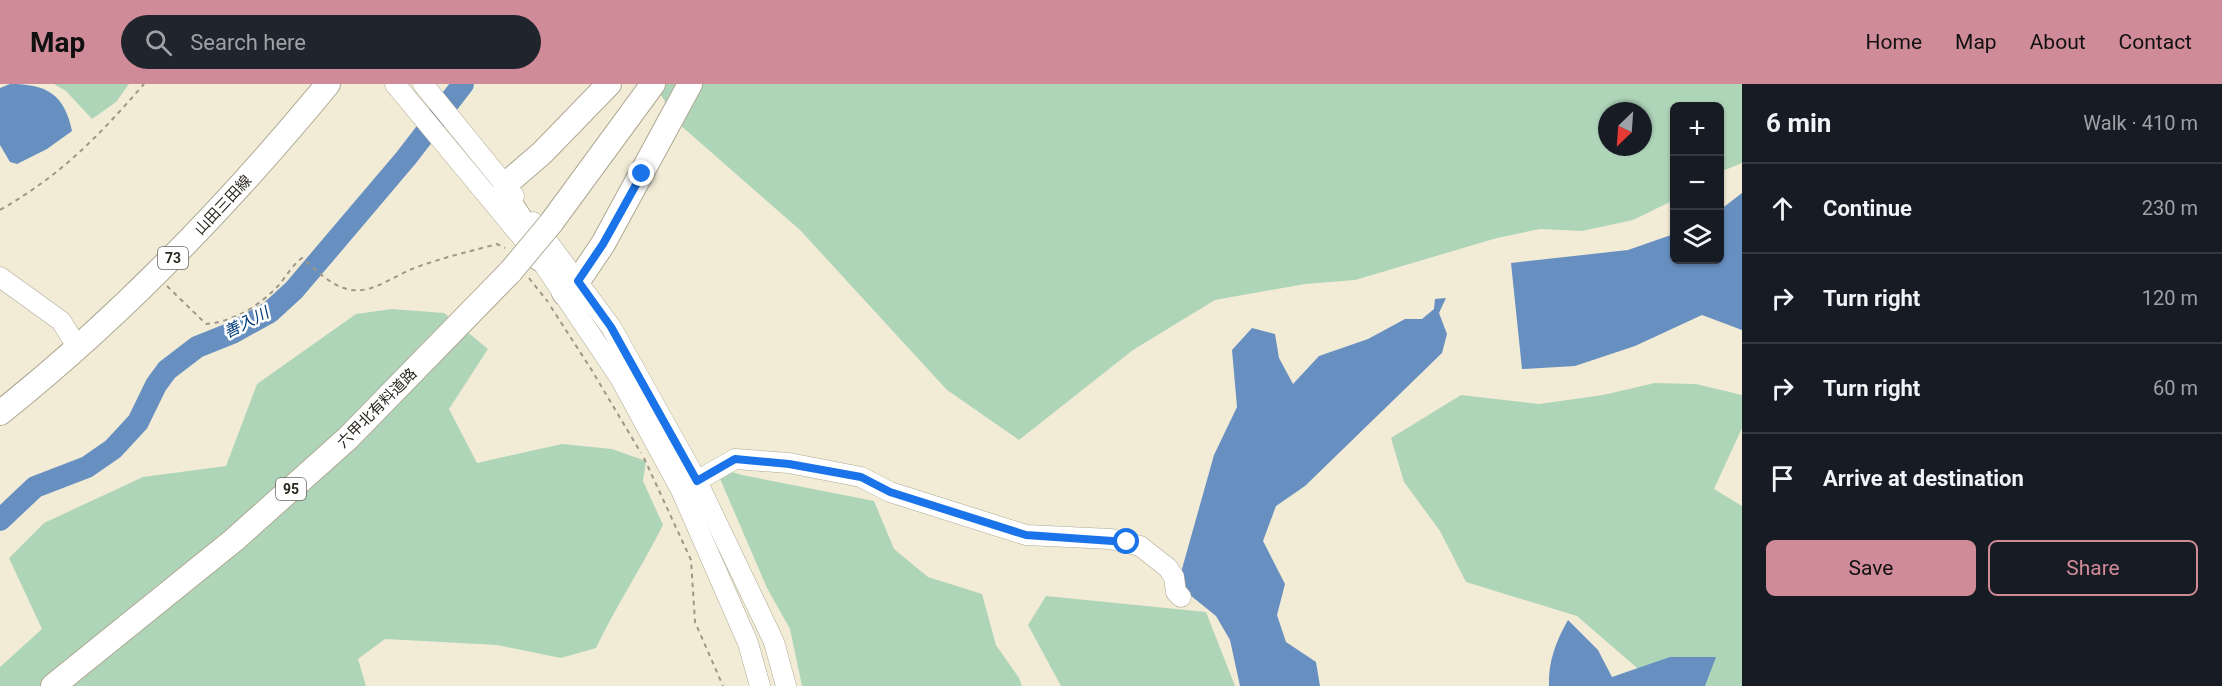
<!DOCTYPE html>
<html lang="en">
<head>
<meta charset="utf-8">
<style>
	:root { --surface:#171b24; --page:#20242c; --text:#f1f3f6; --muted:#9ea1a6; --line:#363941; --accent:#cf8b97 }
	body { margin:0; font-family:Roboto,"Noto Sans JP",sans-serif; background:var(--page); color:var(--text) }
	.controls { position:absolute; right:18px; top:18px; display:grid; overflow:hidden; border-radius:9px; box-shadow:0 2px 4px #0004 }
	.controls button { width:54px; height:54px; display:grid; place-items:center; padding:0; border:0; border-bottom:2px solid var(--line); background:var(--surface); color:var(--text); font:30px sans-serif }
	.compass { position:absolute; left:1598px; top:18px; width:54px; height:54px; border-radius:50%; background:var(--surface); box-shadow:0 2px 4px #0004; rotate:205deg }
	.stop { position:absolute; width:18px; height:18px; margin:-14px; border:4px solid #1a73e8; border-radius:50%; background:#fff }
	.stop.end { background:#1a73e8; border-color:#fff; box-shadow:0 2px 6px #0008 }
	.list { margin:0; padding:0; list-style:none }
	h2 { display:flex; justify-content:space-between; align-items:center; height:78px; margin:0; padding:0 24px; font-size:26px }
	h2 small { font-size:20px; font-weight:400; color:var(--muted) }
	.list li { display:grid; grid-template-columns:39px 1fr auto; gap:18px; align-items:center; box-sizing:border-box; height:90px; padding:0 24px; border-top:2px solid var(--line) }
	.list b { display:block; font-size:22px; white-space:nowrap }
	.list em { font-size:20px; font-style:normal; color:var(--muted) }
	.actions { display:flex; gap:12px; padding:18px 24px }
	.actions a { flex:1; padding:14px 0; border:2px solid var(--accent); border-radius:9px; text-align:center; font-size:21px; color:var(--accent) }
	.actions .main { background:var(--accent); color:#111 }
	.icon { flex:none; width:33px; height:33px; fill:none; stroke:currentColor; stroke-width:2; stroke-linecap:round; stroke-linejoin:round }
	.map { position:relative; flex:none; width:1742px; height:602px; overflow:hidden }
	header { display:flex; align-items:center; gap:36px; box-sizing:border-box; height:84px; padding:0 30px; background:var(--accent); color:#111 }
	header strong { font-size:28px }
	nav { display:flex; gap:33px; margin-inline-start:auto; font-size:21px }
	.search { width:420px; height:54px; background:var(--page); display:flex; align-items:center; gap:15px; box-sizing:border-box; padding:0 21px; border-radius:33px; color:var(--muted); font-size:22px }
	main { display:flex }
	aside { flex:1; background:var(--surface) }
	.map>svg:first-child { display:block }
	.green { fill:#afd5b9; fill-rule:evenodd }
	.water { fill:#6790c1 }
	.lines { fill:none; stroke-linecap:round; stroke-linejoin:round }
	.river { stroke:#6790c1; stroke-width:22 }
	.minor-casing { stroke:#aea893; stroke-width:21 }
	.major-casing { stroke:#aea893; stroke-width:26 }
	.path { stroke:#9c9787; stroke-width:2; stroke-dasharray:4.5 4.5; stroke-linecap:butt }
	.minor { stroke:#fff; stroke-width:20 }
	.major { stroke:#fff; stroke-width:24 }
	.major-bridge-casing { stroke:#aea893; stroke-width:26; stroke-linecap:butt }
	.major-bridge { stroke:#fff; stroke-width:24 }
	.route { stroke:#1a73e8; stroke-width:8 }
	.labels { text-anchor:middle; stroke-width:5; stroke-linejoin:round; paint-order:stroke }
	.shield { fill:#fff; stroke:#6a6862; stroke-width:1.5 }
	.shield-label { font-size:14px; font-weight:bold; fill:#2a271f }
	.street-label { font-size:15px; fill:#2a271f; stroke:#fff }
	.water-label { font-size:16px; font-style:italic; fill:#003d79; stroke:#fff }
</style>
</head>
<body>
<header>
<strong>Map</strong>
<div class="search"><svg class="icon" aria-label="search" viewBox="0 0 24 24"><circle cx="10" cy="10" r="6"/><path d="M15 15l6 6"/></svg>Search here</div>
<nav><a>Home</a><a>Map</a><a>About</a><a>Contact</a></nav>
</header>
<main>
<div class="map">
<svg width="1742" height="602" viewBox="0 0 1742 602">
	<rect width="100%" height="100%" fill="#f2ecd6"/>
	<g class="green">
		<path d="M54,0H129L116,18L92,35L66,7Z"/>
		<path d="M654,0H1742V79L1720,88V22H1674V115L1670,118L1633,136L1582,147L1540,145L1497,154L1355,196L1305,200L1215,216L1133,266L1019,356L947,306L800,146L679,40ZM1607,27H1643V63H1607Z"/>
		<path d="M392,225L444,229L488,265L449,325L477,379L562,360L612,365L646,377L643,397L663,441C642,483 616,522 596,564L561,574L497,561L385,555L358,575L366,602H0V583L42,545L9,474L44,439L143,393L226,382L257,300L356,230Z"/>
		<path d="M1655,299L1696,300L1742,311V344L1714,405L1742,422V602H1655L1651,596L1577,532L1466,498L1440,447L1404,398L1391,354L1461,311L1539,320L1603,311Z"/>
		<path d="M715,383L742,391L874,417L894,465L928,493L982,510L996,561L1019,594L1022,602H802L790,545L767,504Z"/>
		<path d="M1046,512L1206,528L1235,602H1061L1028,541Z"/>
	</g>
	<g class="water">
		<path d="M10,0C47,0 64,10 72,47L47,65L17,80L10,78L0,61V4Z"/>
		<path d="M1742,109V246L1702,231L1635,262L1575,282L1522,285L1511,179L1628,166L1674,150V176H1720V126Z"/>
		<path d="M1446,214L1439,229L1447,250L1442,269L1305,402L1276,422L1263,457L1285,500L1277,531L1286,558L1316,578L1320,602H1240L1230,556L1216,532L1190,511L1180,492L1214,371L1237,323L1232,266L1252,244L1275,250L1279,274L1293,300L1319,272L1368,255L1405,235H1422L1434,225L1435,215Z"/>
		<path d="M1568,536L1598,566L1612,593L1670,573H1716L1705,602H1549C1548,578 1556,557 1568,536Z"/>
	</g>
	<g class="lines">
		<path class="river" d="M0,436L35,403L87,383L113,365L138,338L156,301L167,286L197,263L232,249L270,228L294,206L406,74L463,0"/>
		<defs>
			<g id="minor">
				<path d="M395,0L540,175L620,294L681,406L748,559L760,602"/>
				<path d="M423,0L514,112"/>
				<path d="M533,138L611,243L697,397L774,558L786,602"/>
				<path d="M0,193L61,237L78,264"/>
				<path d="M686,403L735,375L789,379L861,393L890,408L1026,451L1111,455L1140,462L1168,484L1174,493L1176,508L1181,513"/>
			</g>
			<g id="major">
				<path d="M551,139L653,0"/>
				<path d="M540,175L533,154L505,112L506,100L542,69L609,0"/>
				<path d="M564,209L578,197L603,160L690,0"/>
				<path d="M0,329C122,232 229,120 328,0"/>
				<path d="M53,602L234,456L348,354L511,187"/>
			</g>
		</defs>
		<use href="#minor" class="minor-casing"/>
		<use href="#major" class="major-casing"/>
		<g class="path">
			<path d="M0,126C61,91 98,53 144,0"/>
			<path d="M529,194L548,218"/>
			<path d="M167,202L206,240C231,238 256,224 274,206C284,197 290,183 302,174C317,187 332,203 352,206C373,209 394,192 412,185C440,174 468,168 497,160L505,164"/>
			<path d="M551,223L591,285L641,369"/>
			<path d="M644,374L691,476L695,538L723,602"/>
		</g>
		<use href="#minor" class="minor"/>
		<use href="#major" class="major"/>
		<defs>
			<path id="major-bridge" d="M511,187L551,139"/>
		</defs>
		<use href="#major-bridge" class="major-bridge-casing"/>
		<use href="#major-bridge" class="major-bridge"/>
	</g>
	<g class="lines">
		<path class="route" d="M642,90L603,160L578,197L611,243L697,397L735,375L789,380L861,393L890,408L1026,451L1127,458"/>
	</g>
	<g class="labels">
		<g class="shield">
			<rect x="158" y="163" width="30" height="22" rx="4.5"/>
			<rect x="276" y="394" width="30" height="22" rx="4.5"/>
		</g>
		<g class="shield-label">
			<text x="173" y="179">73</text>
			<text x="291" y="410">95</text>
		</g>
		<g class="street-label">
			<text transform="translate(223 121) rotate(-47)" y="5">山田三田線</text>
			<text transform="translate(377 324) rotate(-45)" y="5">六甲北有料道路</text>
		</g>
		<g class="water-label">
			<text transform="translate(246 238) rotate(-27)" y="6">善入川</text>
		</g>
	</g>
</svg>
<div class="controls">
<button>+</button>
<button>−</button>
<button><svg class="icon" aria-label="layers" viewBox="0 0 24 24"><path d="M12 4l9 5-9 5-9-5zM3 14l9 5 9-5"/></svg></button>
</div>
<svg class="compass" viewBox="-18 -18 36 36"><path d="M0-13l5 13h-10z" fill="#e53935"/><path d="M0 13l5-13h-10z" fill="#9ea1a6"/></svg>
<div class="stop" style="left:1127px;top:458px"></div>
<div class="stop end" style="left:642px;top:90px"></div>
</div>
<aside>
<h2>6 min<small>Walk · 410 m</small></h2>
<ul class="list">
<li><svg class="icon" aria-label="ahead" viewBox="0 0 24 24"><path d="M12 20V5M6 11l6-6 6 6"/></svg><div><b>Continue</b></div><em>230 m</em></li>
<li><svg class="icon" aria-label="right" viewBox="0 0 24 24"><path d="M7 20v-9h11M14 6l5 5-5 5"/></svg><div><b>Turn right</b></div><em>120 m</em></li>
<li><svg class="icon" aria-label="right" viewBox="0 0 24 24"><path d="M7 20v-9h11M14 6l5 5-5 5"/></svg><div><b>Turn right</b></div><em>60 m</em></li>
<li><svg class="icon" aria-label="arrive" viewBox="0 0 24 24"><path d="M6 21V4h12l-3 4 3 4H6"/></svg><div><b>Arrive at destination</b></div></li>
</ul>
<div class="actions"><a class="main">Save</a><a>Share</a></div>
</aside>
</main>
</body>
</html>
